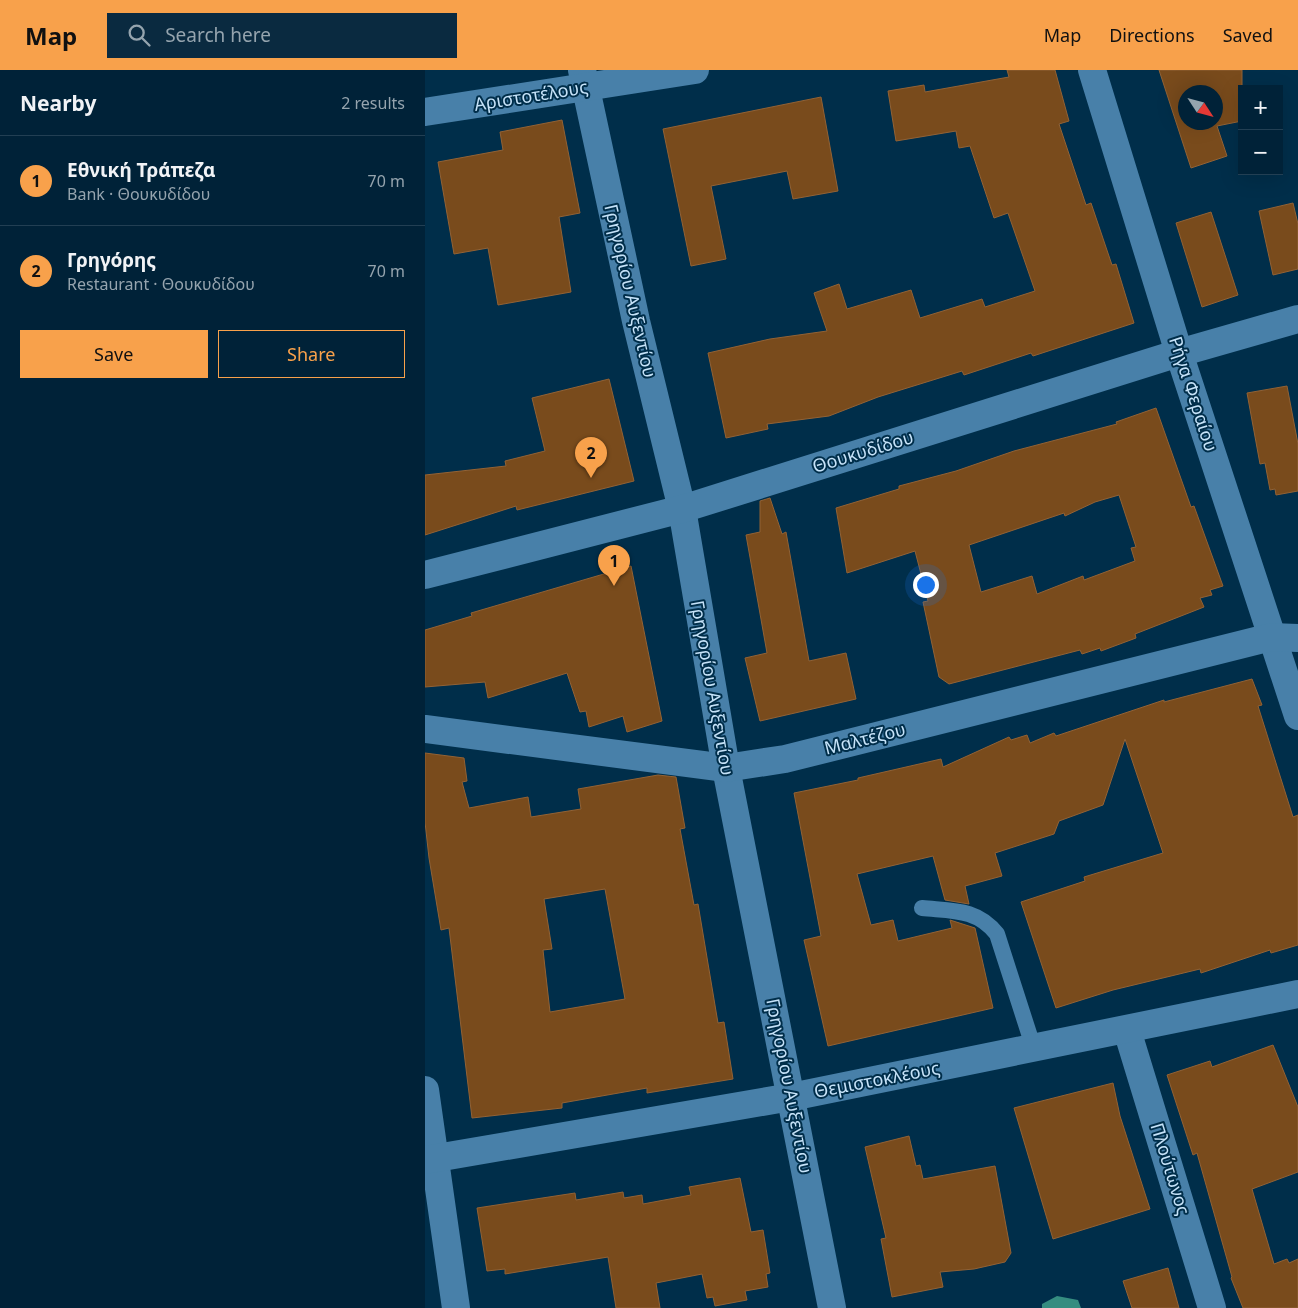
<!DOCTYPE html>
<html lang="en">
<head>
<meta charset="utf-8">
<style>
	:root { --surface:#002238; --page:#0a2a40; --text:#f1f3f6; --muted:#95a4ae; --line:#223f53; --accent:#f8a14b }
	body { margin:0; font-family:"Noto Sans",sans-serif; background:var(--page); color:var(--text) }
	.controls { position:absolute; right:15px; top:15px; display:grid; overflow:hidden; border-radius:0px; box-shadow:0 5px 20px #0002 }
	.controls button { width:45px; height:45px; display:grid; place-items:center; padding:0; border:0; border-bottom:1px solid var(--line); background:var(--surface); color:var(--text); font:25px sans-serif }
	.compass { position:absolute; left:753px; top:15px; width:45px; height:45px; border-radius:50%; background:var(--surface); box-shadow:0 5px 20px #0002; rotate:126deg }
	.you { position:absolute; left:500px; top:514px; width:18px; height:18px; margin:-12px; border:4px solid #fff; border-radius:50%; background:#1a73e8; box-shadow:0 0 0 8px #1a73e833 }
	.badge { display:grid; place-items:center; width:32px; height:32px; border-radius:50%; background:var(--accent); color:#111; font-size:16px; font-weight:700 }
	.pin { position:absolute; translate:-50% -41px; filter:drop-shadow(0 1px 2px #0008) }
	.pin::after { content:''; position:absolute; top:26px; width:18px; height:15px; background:inherit; clip-path:polygon(0 0,100% 0,50% 100%) }
	.list { margin:0; padding:0; list-style:none }
	h2 { display:flex; justify-content:space-between; align-items:center; height:65px; margin:0; padding:0 20px; font-size:21px }
	h2 small { font-size:16px; font-weight:400; color:var(--muted) }
	.list li { display:grid; grid-template-columns:32px 1fr auto; gap:15px; align-items:center; box-sizing:border-box; height:90px; padding:0 20px; border-top:1px solid var(--line) }
	.list b { display:block; font-size:19px; white-space:nowrap }
	.list p { margin:0; font-size:16px; white-space:nowrap; color:var(--muted) }
	.list em { font-size:16px; font-style:normal; color:var(--muted) }
	.actions { display:flex; gap:10px; padding:15px 20px }
	.actions a { flex:1; padding:11px 0; border:1px solid var(--accent); border-radius:0px; text-align:center; font-size:18px; color:var(--accent) }
	.actions .main { background:var(--accent); color:#111 }
	.icon { flex:none; width:28px; height:28px; fill:none; stroke:currentColor; stroke-width:2; stroke-linecap:round; stroke-linejoin:round }
	.map { position:relative; flex:none; width:873px; height:1238px; overflow:hidden }
	header { display:flex; align-items:center; gap:30px; box-sizing:border-box; height:70px; padding:0 25px; background:var(--accent); color:#111 }
	header strong { font-size:24px }
	nav { display:flex; gap:28px; margin-inline-start:auto; font-size:18px }
	.search { width:350px; height:45px; background:var(--page); display:flex; align-items:center; gap:12px; box-sizing:border-box; padding:0 18px; border-radius:0px; color:var(--muted); font-size:19px }
	main { display:flex }
	aside { flex:1; background:var(--surface) }
	.map>svg:first-child { display:block }
	.water { fill:#358d80 }
	.building { fill:#794b1c; stroke:#926235; fill-rule:evenodd }
	.lines { fill:none; stroke-linecap:round; stroke-linejoin:round }
	.service { stroke:#4880a9; stroke-width:16 }
	.minor { stroke:#4880a9; stroke-width:28 }
	.labels { text-anchor:middle; stroke-width:4; stroke-linejoin:round; paint-order:stroke }
	.street-label { font-size:18px; fill:#c6e3f9; stroke:#002e4a }
</style>
</head>
<body>
<header>
<strong>Map</strong>
<div class="search"><svg class="icon" aria-label="search" viewBox="0 0 24 24"><circle cx="10" cy="10" r="6"/><path d="M15 15l6 6"/></svg>Search here</div>
<nav><a>Map</a><a>Directions</a><a>Saved</a></nav>
</header>
<main>
<aside>
<h2>Nearby<small>2 results</small></h2>
<ul class="list">
<li><span class="badge">1</span><div><b>Εθνική Τράπεζα</b><p>Bank · Θουκυδίδου</p></div><em>70 m</em></li>
<li><span class="badge">2</span><div><b>Γρηγόρης</b><p>Restaurant · Θουκυδίδου</p></div><em>70 m</em></li>
</ul>
<div class="actions"><a class="main">Save</a><a>Share</a></div>
</aside>
<div class="map">
<svg width="873" height="1238" viewBox="0 0 873 1238">
	<rect width="100%" height="100%" fill="#002e4a"/>
	<path class="water" d="M632,1226L653,1230L656,1238H617V1234Z"/>
	<g class="building">
		<path d="M582,0H630L644,51L634,54L661,135L666,133L687,195L691,194L709,253L608,286L606,283L539,305L537,301L453,327L404,346L342,354L343,359L301,368L283,283L345,269L402,261L389,223L414,214L422,239L486,220L495,248L557,229L560,237L610,221L583,143L569,148L545,76L534,78L531,61L471,71L463,21L499,15L500,22L584,7Z"/>
		<path d="M734,0H817V51L792,56L802,86L766,98ZM760,22H790V52H760Z"/>
		<path d="M396,27L413,121L368,129L362,101L286,116L301,189L266,196L238,59Z"/>
		<path d="M137,50L155,143L134,147L146,222L73,235L63,178L29,184L13,92L78,80L75,62Z"/>
		<path d="M868,133L873,154V199L848,205L834,141Z"/>
		<path d="M786,142L813,225L777,237L751,153Z"/>
		<path d="M184,309L209,411L92,440L91,436L0,465V405L81,396L80,391L120,381L107,328Z"/>
		<path d="M862,316L873,374V421L851,425L850,419L845,420L840,393L835,394L822,323Z"/>
		<path d="M731,338L766,437L769,436L798,516L785,520L787,525L775,528L779,537L710,564L711,568L676,581L675,578L657,584L655,580L524,614L514,607L498,532L503,531L490,481L422,503L411,438L474,419V416L531,401L589,381L692,354L691,352ZM694,425L711,477L706,478L710,491L659,510L658,506L612,524L607,506L556,522L544,475L639,443L640,446L670,432Z"/>
		<path d="M345,428L357,464L361,462L384,591L421,583L431,629L335,651L320,588L342,583L321,465L335,462V431Z"/>
		<path d="M206,496L237,651L202,662L198,646L164,657L161,641L155,642L142,603L63,628L60,612L0,617V560L47,546L46,543Z"/>
		<path d="M827,609L837,635L833,636L868,747L873,745V875L846,883L845,880L776,903L775,899L688,920L631,938L596,832L660,811L659,807L738,783L700,669L678,735L634,751L629,764L570,783L577,806L540,816L544,834L520,830L508,786L432,804L446,855L468,850L473,871L527,858L525,850L550,858L568,938L403,976L379,870L396,866L369,723L433,710V708L516,689L518,697L584,667L586,670L602,665L605,673L629,663L631,666L739,630V632Z"/>
		<path d="M0,683L39,688L42,711L37,712L44,738L103,727L106,747L156,739L153,719L233,705L251,707L260,758L255,759L269,835L273,834L293,953L299,952L308,1009L222,1023V1018L137,1033V1038L47,1048L24,858L16,860L4,788L0,752ZM180,819L200,929L125,942L118,880L127,879L119,829Z"/>
		<path d="M848,975L873,1037V1102L827,1119L849,1194L862,1189L864,1193L873,1189V1238H818L806,1208L807,1207L772,1083L768,1085L742,1005L785,991L787,997Z"/>
		<path d="M688,1013L695,1046L725,1139L628,1169L589,1038Z"/>
		<path d="M484,1066L491,1096L495,1095L498,1109L570,1096L586,1183L580,1192L549,1199L515,1202L518,1217L467,1227L456,1169L461,1168L440,1077Z"/>
		<path d="M315,1108L326,1162L338,1160L345,1203L341,1204L343,1217L320,1221L322,1230L290,1236L288,1227L282,1228L277,1204L231,1213L235,1238H191L183,1187L80,1204V1199L62,1201L52,1138L150,1123L151,1130L198,1122L199,1128L217,1125L218,1134L266,1125L264,1117Z"/>
		<path d="M743,1198L754,1238H707L698,1211Z"/>
	</g>
	<g class="lines">
		<path class="service" d="M497,838C526,841 552,838 572,864L609,979"/>
		<g class="minor">
			<path d="M157,0L211,251L257,439L301,698L407,1238"/>
			<path d="M667,0L754,283L873,646"/>
			<path d="M0,42L270,0"/>
			<path d="M0,505L257,439L754,283L873,249"/>
			<path d="M0,659L301,698L360,689L846,567L873,568"/>
			<path d="M702,960L787,1238"/>
			<path d="M0,1020L31,1238"/>
			<path d="M0,1090L366,1027L873,924"/>
		</g>
	</g>
	<g class="labels">
		<g class="street-label">
			<text transform="translate(106 26) rotate(-9)" y="6">Αριστοτέλους</text>
			<text transform="translate(205 221) rotate(77)" y="6">Γρηγορίου Αυξεντίου</text>
			<text transform="translate(768 324) rotate(72)" y="6">Ρήγα Φεραίου</text>
			<text transform="translate(438 382) rotate(-17)" y="6">Θουκυδίδου</text>
			<text transform="translate(287 618) rotate(80)" y="6">Γρηγορίου Αυξεντίου</text>
			<text transform="translate(440 669) rotate(-14)" y="6">Μαλτέζου</text>
			<text transform="translate(452 1010) rotate(-11)" y="6">Θεμιστοκλέους</text>
			<text transform="translate(364 1016) rotate(79)" y="6">Γρηγορίου Αυξεντίου</text>
			<text transform="translate(745 1099) rotate(73)" y="6">Πλούτωνος</text>
		</g>
	</g>
</svg>
<div class="controls">
<button>+</button>
<button>−</button>
</div>
<svg class="compass" viewBox="-18 -18 36 36"><path d="M0-13l5 13h-10z" fill="#e53935"/><path d="M0 13l5-13h-10z" fill="#95a4ae"/></svg>
<div class="you"></div>
<div class="pin badge" style="left:189px;top:516px">1</div>
<div class="pin badge" style="left:166px;top:408px">2</div>
</div>
</main>
</body>
</html>
